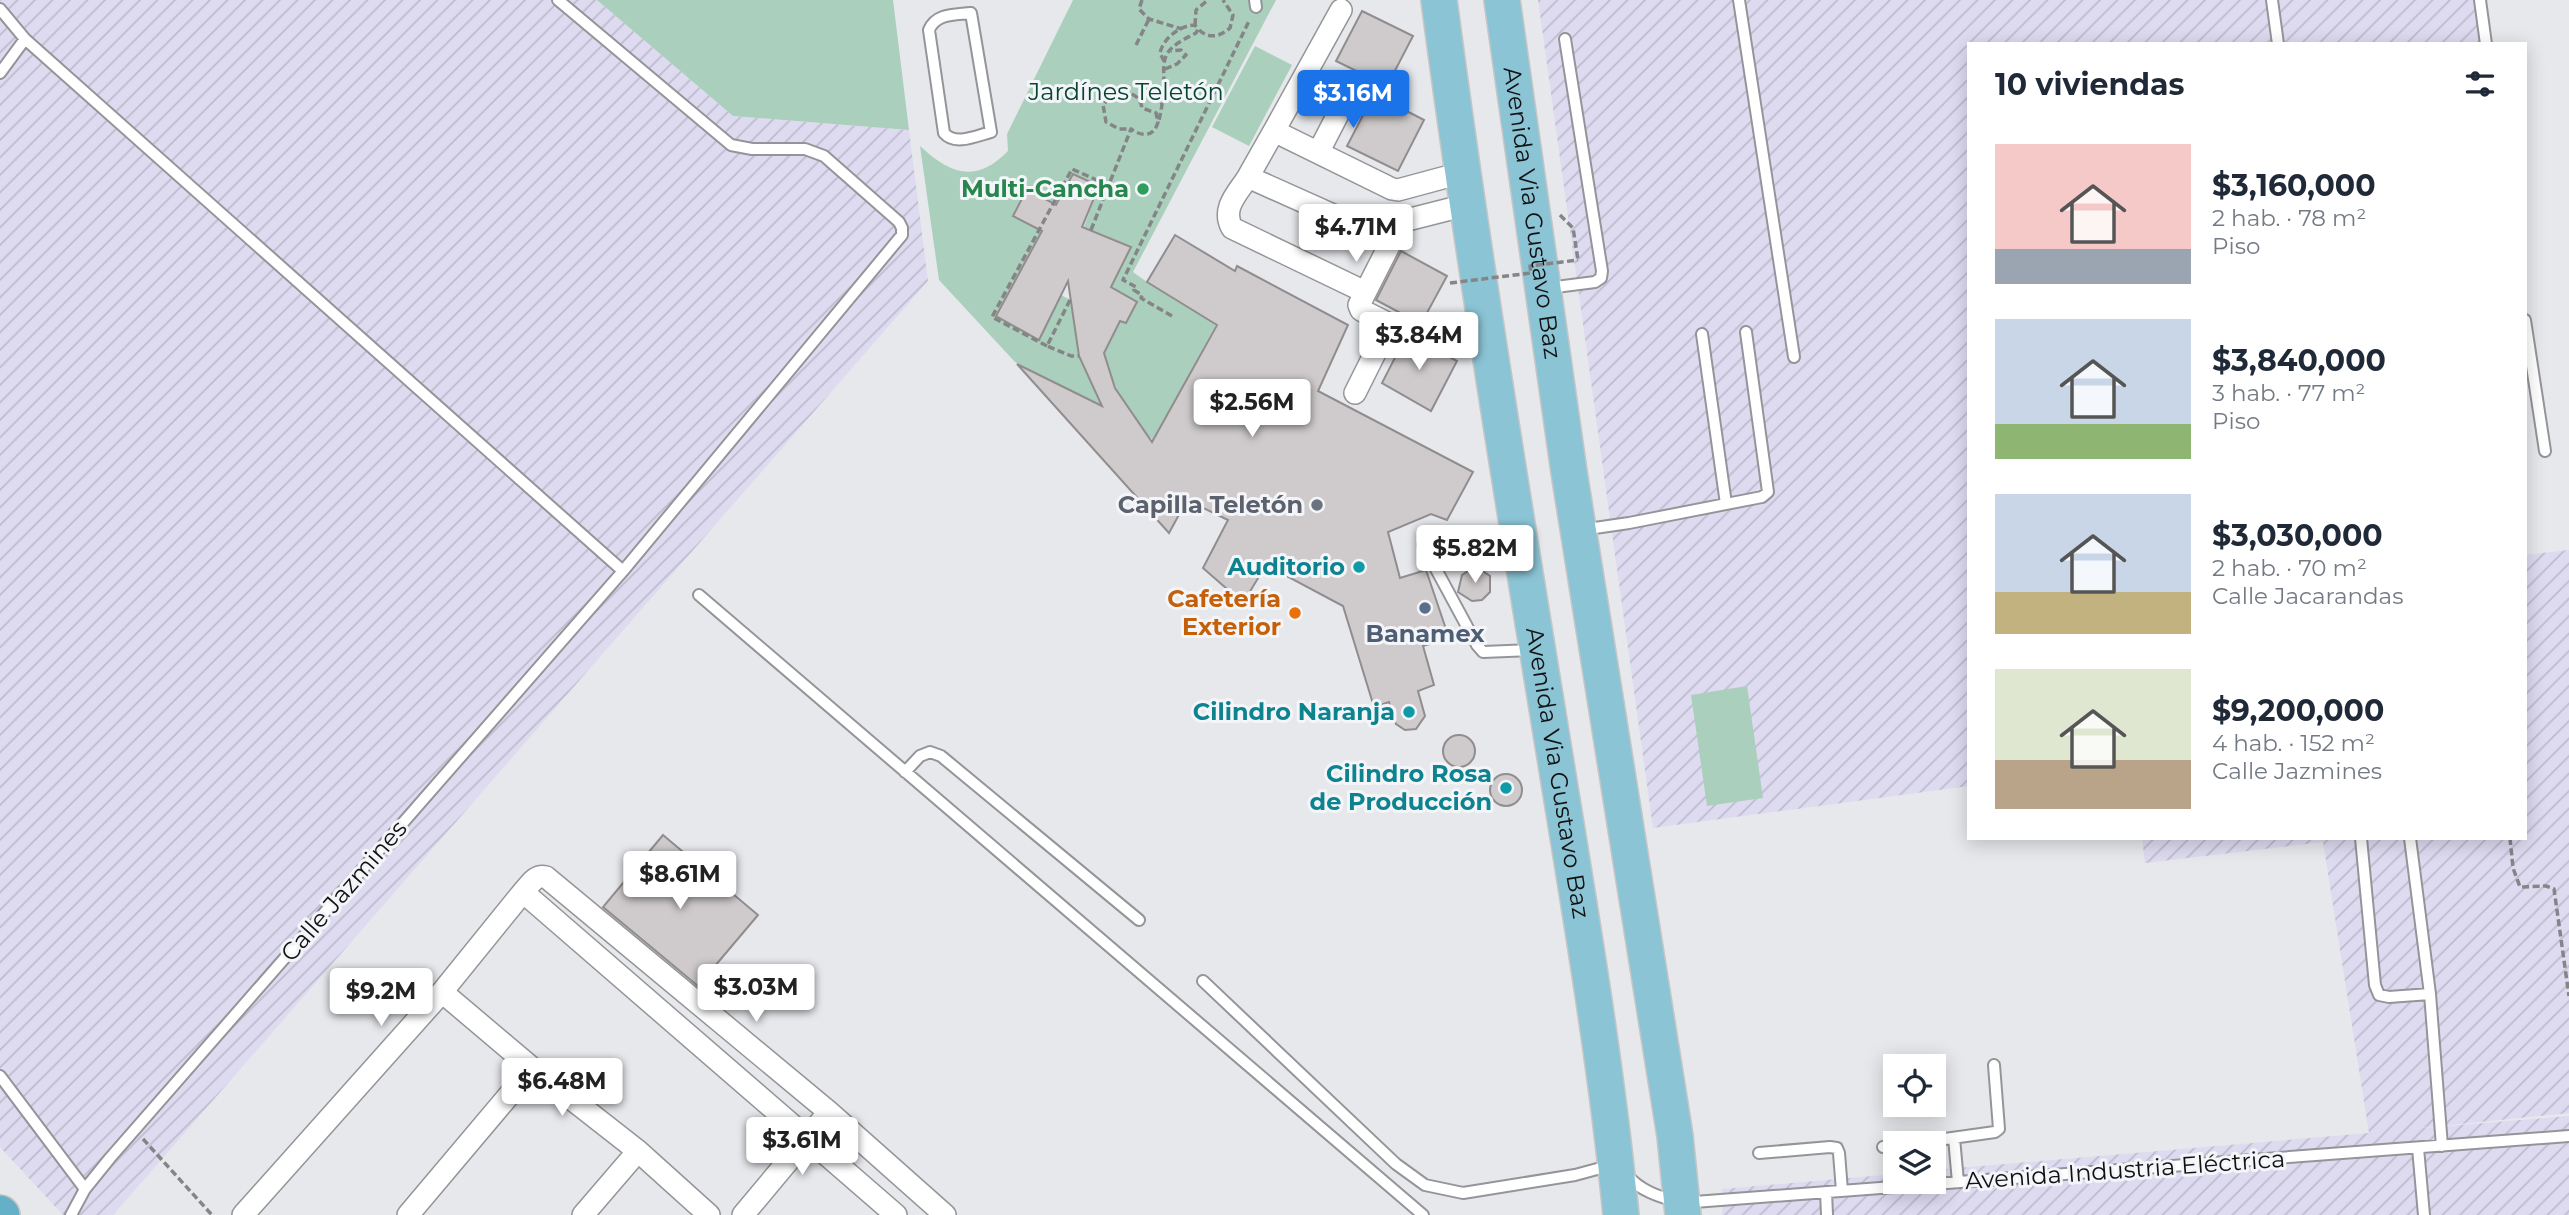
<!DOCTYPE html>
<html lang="es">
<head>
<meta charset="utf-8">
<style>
	body { margin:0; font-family:Montserrat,sans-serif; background:#f6f6f7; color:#1f2937; height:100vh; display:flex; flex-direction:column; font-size:26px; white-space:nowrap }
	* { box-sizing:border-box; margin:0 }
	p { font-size:23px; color:#747a83 }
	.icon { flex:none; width:38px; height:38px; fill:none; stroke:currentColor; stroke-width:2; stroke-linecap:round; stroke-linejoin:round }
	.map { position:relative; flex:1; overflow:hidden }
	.drawer { position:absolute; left:1967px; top:42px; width:560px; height:798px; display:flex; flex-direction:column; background:#fff; border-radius:0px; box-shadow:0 4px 18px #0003 }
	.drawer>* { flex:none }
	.fabs { position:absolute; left:1883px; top:1054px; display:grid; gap:14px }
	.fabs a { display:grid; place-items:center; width:63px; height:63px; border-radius:0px; background:#fff; box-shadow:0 4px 18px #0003; font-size:35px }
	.price { position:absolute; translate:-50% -60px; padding:0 16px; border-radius:7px; background:#fff; color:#222; font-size:23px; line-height:46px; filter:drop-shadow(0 2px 4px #0008) }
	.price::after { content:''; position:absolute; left:50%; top:42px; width:21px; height:16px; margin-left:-10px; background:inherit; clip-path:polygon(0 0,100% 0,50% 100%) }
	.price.on { background:#1a73e8; color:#fff }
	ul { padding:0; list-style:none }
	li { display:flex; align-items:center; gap:21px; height:175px; padding:0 28px }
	li span { display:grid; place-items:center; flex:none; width:196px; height:140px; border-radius:0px; color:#555 }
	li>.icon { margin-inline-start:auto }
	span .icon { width:84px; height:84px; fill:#fffc; stroke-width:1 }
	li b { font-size:30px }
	h2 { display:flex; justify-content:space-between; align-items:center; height:84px; padding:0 28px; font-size:30px }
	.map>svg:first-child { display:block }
</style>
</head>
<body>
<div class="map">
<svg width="2569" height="1215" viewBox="0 0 2569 1215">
	<defs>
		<pattern id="industrial-furrows" width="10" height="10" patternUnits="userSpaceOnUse" patternTransform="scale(1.75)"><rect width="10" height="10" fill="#dedbf1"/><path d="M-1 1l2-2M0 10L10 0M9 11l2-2" fill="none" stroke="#bdbbce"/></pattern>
	</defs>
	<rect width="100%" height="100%" fill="#e6e8eb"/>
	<!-- industrial -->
	<path fill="url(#industrial-furrows)" d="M0,0h597l136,116 176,14 19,151 -815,934h-50l-63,-68z
		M1538,0h937l6,44h-512v742l-316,42z
		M2569,550v563l-158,16 158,-13v99h-847v-26l173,-15v7h39v-11l435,-37 -46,-291 -178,21 -3,-25h383v-283z"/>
	<!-- green -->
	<path fill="#abcfbd" d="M597,0h296l16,130 -176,-14z
		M1073,0h203l-143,272 14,10 69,42 -63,116c-25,-22 -41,-55 -49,-87l16,-32 6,2 11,-20 -26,-16 20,-40 -47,-20 15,-41 -26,-11 -77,141 43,24 22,-45 12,6 6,55 17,38 8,13 -89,-45 -76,-82 -19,-134c30,28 56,38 88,5l-1,-17z
		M1255,46l37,19 -43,81 -37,-19z
		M1747,686l16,112 -56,8 -16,-111z"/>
	<!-- building -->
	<path fill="#cfcbcc" stroke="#918d8e" stroke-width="2" d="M1362,11l51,25 -26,50 -51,-25z
		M1374,94l50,26 -26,51 -51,-25z
		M1073,174l26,12 -17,41 49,20 -20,40 26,15 -11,21 -6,-2 -16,32 11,35 37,54 65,-117 -70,-43 28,-47 60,36 2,-5 111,59 -30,66 155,81 -26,48 -16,-6 -43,18 12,46 26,-8 23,68 -26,8 11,39 -16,6 7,25 -9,13 -11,1 -9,-6 -7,-22 -15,5 -31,-101 -77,-41 -23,38 -40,-35 25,-48 -41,-20 -18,33 -152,-169 85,42 -23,-50 -11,-75 -29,59 -43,-24 46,-85 -29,-15 14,-27 29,16z
		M1401,251l46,25 -26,48 -45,-24z
		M1407,334l50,27 -26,50 -49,-28z
		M1471,569l10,1 9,6v16l-8,8 -10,1 -14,-9 4,-17z
		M1443 751a16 16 0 1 1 32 0a16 16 0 1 1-32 0Z
		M1490 790a16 16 0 1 1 32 0a16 16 0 1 1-32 0Z
		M663,835l95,80 -60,71 -95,-79z"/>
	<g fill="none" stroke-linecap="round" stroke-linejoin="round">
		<!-- service casing -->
		<g stroke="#939598" stroke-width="14">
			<path id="service" d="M1255,0l1,7
				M1739,0l55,357
				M2272,0l6,44
				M2480,0l6,44
				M0,9l25,30 598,532
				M971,13l20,119c-15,4 -36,14 -47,1l-15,-103c7,-17 26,-15 42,-17z
				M0,73l25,-34
				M1548,288l47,-6 6,-4 1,-7 -37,-232
				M2525,320l20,131
				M1702,334l24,170
				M1581,530l48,-7 133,-26 6,-5 -22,-160
				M1423,545l54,100 6,7 48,-2
				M699,595l724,620
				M905,772l15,-16 10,-4 11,4 198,164
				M2361,838l14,147 4,10 10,2 41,-3
				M2410,838l20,156 12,152
				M1203,981l193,183 29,21 38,8 112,-18 37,-10
				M0,1076l85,113
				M1954,1138l4,44
				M1916,1143l79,-11 4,-3 -5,-64
				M1883,1147l12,-2
				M2418,1148l6,67
				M1759,1153l71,-6 7,1 2,5 3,38
				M1627,1175c14,17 34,22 54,28l888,-67
				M1826,1192l1,23
				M71,1215l14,-26 25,-31 513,-587 279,-336v-7l-3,-6 -75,-66 -19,-7h-53l-21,-4 -173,-145"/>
		</g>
		<!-- minor casing -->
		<g stroke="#939598" stroke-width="24">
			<path id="minor" d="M1341,10l-67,121 118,58 6,1 63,-17
				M1319,151l32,-62
				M1248,177l26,-46
				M1365,292l-133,-64c-11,-20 6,-35 16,-51l143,64
				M1355,393l32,-64 -2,-7 -24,-12 -2,-5 40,-79 8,-6 59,-15
				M523,892l373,323
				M442,992l90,76 106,83 71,64
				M243,1215l199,-223 81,-100c7,-7 12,-18 23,-15l283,235 116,103
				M408,1215l124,-147
				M583,1215l55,-64
				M743,1215l86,-103"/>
		</g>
		<!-- primary casing -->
		<g stroke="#c6c6c6" stroke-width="38">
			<g id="primary">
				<path id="s1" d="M1439,0c33,251 74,501 115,751 25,154 52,309 67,464"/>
				<path id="s2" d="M1502,0l67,472 106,664 8,79"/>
			</g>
		</g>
		<!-- trunk casing -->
		<g stroke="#c6c6c6" stroke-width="40">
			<path id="trunk" d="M0,1214l1,1"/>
		</g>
		<!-- path -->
		<path stroke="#848587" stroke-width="3.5" stroke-dasharray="7 3.5" stroke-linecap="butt" d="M1142,0l-3,9 10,10 33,10
			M1195,25l1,-15 12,-10
			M1199,30c10,9 21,7 31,-2l3,-13 -10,-15
			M1136,45l13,-26
			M1165,69l12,-5 9,-9 -5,-5 -10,1
			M1159,93c9,-12 2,-21 6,-34 3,-13 20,-20 31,-26l2,-4 -3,-4c-14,0 -32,13 -35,28l4,8
			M1138,98l21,-5 3,12 -3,16
			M1560,215l13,13 5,32
			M1091,230l40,-101c11,8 23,8 27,-7l-2,-9 -14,-5c-2,-16 -18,-18 -31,-13l-8,10 3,17 13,7h12
			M1070,300l-23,46 24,10h8
			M1172,316l-31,-18 1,-3 -8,-5 2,-3 -13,-7 127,-261
			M1047,346l-55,-29 80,-148 36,16
			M2510,838l3,30 7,19 26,-1 8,3 15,107
			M143,1139l69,76"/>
		<!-- service -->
		<use href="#service" stroke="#fff" stroke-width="10"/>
		<!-- minor -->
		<use href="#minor" stroke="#fff" stroke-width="21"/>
		<!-- primary -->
		<use href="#primary" stroke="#8bc4d5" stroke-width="35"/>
		<!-- trunk -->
		<use href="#trunk" stroke="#64b0c7" stroke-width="37"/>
		<!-- path-bridge -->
		<path stroke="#848587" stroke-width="3.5" stroke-dasharray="7 3.5" stroke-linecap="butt" d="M1450,283l81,-10 -1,-7 48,-6"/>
	</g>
	<!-- markers -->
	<circle fill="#2e9e5b" stroke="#f3f5f9" stroke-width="2.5" cx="1143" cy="189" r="7"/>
	<circle fill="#6b7280" stroke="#f3f5f9" stroke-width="2.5" cx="1317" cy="505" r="7"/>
	<g fill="#0f9aa8" stroke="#f3f5f9" stroke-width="2.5">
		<circle cx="1359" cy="567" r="7"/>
		<circle cx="1409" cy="712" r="7"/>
		<circle cx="1506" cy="788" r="7"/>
	</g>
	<circle fill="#5c6f8a" stroke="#f3f5f9" stroke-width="2.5" cx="1425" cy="608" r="7"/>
	<circle fill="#e8710a" stroke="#f3f5f9" stroke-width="2.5" cx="1295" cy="613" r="7"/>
	<g text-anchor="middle" stroke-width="6" stroke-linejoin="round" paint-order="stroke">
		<!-- park labels -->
		<g font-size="24" fill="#064530" stroke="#f3f5f9">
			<text x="1126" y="100">Jardínes Teletón</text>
		</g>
		<!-- leisure labels -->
		<g font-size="24" font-weight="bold" fill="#27864d" stroke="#f3f5f9" text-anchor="end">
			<text x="1129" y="197">Multi-Cancha</text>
		</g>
		<!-- street labels -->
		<g font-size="24" fill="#111112" stroke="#f3f5f9">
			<text dy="8" stroke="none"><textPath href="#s2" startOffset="215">Avenida Via Gustavo Baz</textPath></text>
			<text dy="8" stroke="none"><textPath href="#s1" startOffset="782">Avenida Via Gustavo Baz</textPath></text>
			<text transform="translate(344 891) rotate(-49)" y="8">Calle Jazmines</text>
			<text transform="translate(2125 1170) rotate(-4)" y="8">Avenida Industria Eléctrica</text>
		</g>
		<!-- worship labels -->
		<g font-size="24" font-weight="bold" fill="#5b616d" stroke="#f3f5f9" text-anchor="end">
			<text x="1303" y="513">Capilla Teletón</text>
		</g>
		<!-- culture labels -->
		<g font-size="24" font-weight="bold" fill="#0d838f" stroke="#f3f5f9" text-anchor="end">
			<text x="1345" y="575">Auditorio</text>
			<text x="1395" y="720">Cilindro Naranja</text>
			<text x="1492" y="782">Cilindro Rosa<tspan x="1492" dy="28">de Producción</tspan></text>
		</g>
		<!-- food labels -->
		<g font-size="24" font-weight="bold" fill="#c56008" stroke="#f3f5f9" text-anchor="end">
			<text x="1281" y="607">Cafetería<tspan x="1281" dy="28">Exterior</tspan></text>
		</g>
		<!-- service labels -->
		<g font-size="24" font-weight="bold" fill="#4e5e75" stroke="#f3f5f9">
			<text x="1425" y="642">Banamex</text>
		</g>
	</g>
</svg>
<div class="fabs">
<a><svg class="icon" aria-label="locate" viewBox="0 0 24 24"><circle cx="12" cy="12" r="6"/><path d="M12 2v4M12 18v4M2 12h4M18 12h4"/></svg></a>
<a><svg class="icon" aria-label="layers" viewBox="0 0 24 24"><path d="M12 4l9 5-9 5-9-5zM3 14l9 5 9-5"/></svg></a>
</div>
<b class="price on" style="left:1353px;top:130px">$3.16M</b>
<b class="price" style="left:1356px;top:264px">$4.71M</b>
<b class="price" style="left:1419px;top:372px">$3.84M</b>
<b class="price" style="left:1252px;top:439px">$2.56M</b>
<b class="price" style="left:1475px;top:585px">$5.82M</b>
<b class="price" style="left:680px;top:911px">$8.61M</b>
<b class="price" style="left:756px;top:1024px">$3.03M</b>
<b class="price" style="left:381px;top:1028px">$9.2M</b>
<b class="price" style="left:562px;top:1118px">$6.48M</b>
<b class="price" style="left:802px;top:1177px">$3.61M</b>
<section class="drawer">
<h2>10 viviendas<svg class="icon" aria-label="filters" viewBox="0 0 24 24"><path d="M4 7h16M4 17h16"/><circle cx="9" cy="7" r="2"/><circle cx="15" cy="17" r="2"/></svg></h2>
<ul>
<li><span style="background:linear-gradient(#f6c9c9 75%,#9aa5b1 0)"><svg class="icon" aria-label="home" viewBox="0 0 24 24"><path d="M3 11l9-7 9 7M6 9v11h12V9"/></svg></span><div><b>$3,160,000</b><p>2 hab. · 78 m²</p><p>Piso</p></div></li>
<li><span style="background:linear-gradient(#c9d6e8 75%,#8fb573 0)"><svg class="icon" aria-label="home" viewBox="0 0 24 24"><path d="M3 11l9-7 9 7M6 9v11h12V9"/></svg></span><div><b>$3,840,000</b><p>3 hab. · 77 m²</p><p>Piso</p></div></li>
<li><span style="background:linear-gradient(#c9d6e8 70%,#c2b280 0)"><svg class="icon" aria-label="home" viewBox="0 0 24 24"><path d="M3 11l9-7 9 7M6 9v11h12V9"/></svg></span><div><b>$3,030,000</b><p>2 hab. · 70 m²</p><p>Calle Jacarandas</p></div></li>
<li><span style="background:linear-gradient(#dfe7d0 65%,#b9a48a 0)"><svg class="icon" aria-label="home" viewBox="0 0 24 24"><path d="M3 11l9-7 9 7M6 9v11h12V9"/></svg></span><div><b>$9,200,000</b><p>4 hab. · 152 m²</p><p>Calle Jazmines</p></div></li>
</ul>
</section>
</div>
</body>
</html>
